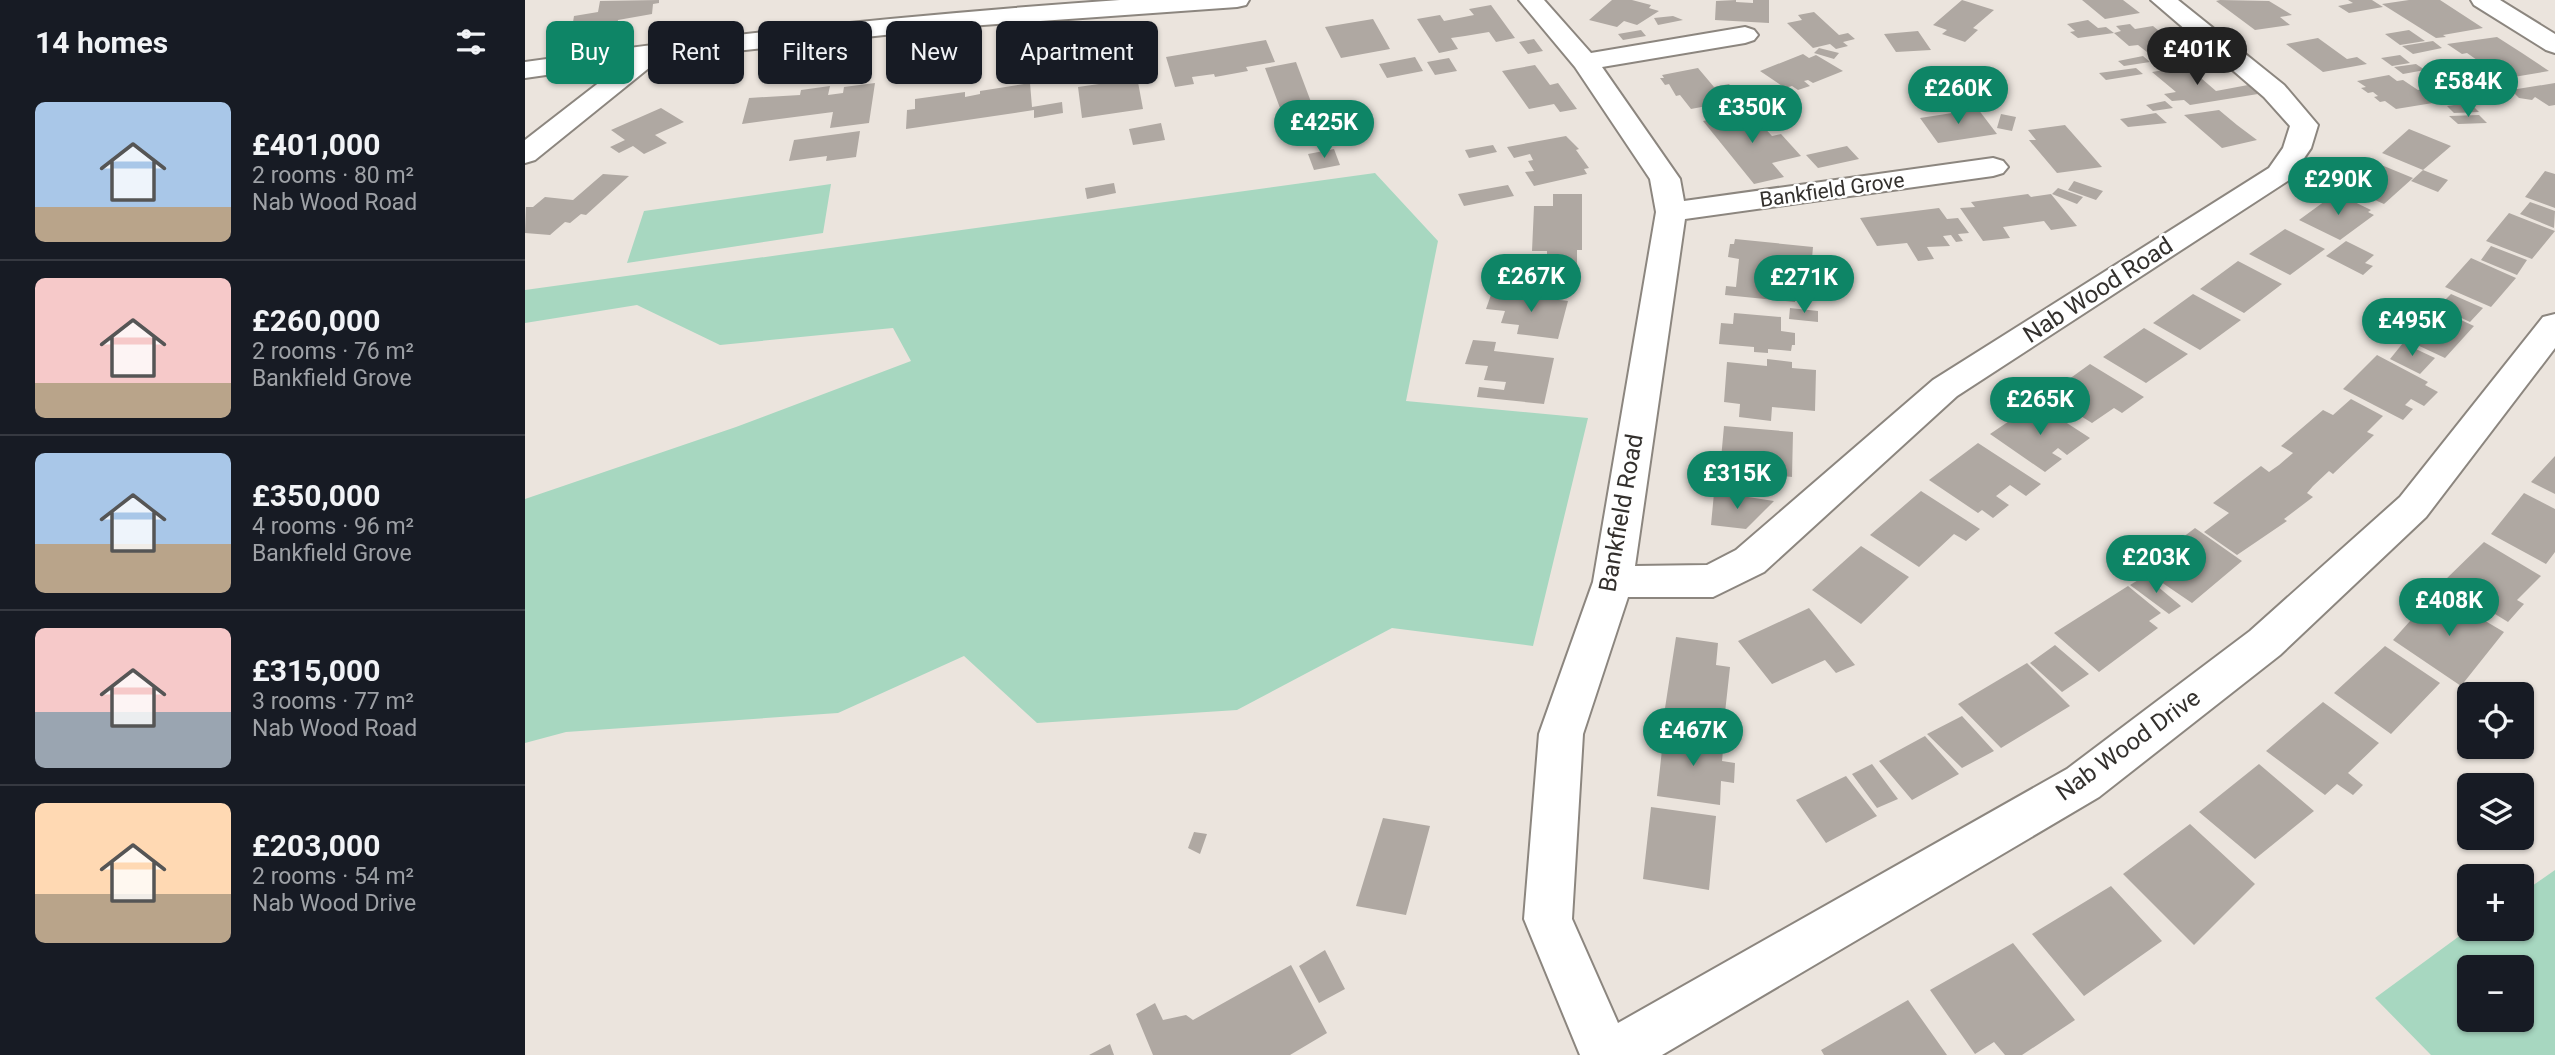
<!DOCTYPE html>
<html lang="en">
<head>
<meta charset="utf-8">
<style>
	body { margin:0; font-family:Roboto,sans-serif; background:#242831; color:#f1f3f6; height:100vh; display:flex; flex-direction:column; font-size:26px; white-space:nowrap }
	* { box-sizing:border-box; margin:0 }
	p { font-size:23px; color:#9ea1a6 }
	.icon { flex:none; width:38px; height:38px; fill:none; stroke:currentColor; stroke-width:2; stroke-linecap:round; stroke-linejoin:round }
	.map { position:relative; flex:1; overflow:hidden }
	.sheet { display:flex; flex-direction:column; background:#171b24; width:525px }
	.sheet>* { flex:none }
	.guide { position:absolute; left:21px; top:21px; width:665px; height:63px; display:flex; gap:14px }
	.buttons { position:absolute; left:1932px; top:682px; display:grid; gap:14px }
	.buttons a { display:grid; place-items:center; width:77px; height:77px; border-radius:10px; background:#171b24; box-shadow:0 2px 5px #0004; font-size:35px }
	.price { position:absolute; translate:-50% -60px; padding:0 16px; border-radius:24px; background:#0e8566; color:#fff; font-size:23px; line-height:46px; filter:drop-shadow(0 2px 4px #0008) }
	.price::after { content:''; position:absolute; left:50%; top:42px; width:21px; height:16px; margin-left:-10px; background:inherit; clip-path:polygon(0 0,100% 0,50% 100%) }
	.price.current { background:#222; color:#fff }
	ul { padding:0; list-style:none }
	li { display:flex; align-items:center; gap:21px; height:175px; padding:0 35px }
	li+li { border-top:2px solid #363941 }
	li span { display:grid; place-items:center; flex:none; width:196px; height:140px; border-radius:10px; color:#555 }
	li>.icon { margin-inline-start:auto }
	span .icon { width:84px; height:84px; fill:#fffc; stroke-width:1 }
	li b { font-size:30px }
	h2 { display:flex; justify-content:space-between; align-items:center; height:84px; padding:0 35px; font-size:30px }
	.pill { padding:0 24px; border-radius:10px; background:#171b24; box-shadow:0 2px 5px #0004; font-size:24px; line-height:63px }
	.pill.current { background:#0e8566; color:#fff }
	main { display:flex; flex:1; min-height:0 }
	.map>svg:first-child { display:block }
</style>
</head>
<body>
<main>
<section class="sheet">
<h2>14 homes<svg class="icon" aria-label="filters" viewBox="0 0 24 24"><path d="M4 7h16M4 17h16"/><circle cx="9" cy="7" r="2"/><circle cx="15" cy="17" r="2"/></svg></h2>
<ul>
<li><span style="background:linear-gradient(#a9c7e8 75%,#b9a48a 0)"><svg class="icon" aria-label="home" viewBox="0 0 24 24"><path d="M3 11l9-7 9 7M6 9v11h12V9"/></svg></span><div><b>£401,000</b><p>2 rooms · 80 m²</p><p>Nab Wood Road</p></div></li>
<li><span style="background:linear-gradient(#f6c9c9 75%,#b9a48a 0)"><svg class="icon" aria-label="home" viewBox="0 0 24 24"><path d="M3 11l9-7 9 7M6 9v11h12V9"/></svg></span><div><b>£260,000</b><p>2 rooms · 76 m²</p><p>Bankfield Grove</p></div></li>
<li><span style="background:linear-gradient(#a9c7e8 65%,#b9a48a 0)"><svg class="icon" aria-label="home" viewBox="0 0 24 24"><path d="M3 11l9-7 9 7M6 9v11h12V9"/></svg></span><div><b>£350,000</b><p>4 rooms · 96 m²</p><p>Bankfield Grove</p></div></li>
<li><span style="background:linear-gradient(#f6c9c9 60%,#9aa5b1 0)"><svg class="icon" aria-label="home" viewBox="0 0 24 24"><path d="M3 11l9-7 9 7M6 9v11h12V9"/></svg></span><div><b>£315,000</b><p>3 rooms · 77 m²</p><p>Nab Wood Road</p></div></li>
<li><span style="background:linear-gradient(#ffd9b3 65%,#b9a48a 0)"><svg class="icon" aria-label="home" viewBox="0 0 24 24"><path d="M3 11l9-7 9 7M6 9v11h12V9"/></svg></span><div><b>£203,000</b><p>2 rooms · 54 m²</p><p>Nab Wood Drive</p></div></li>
</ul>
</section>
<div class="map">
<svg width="2030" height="1055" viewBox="0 0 2030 1055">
	<rect width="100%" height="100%" fill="#ebe4dd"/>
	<!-- green -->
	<path fill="#a7d7c0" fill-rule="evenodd" d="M850,173l63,68 -32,160 182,17 -55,228 -141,-18 -155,82 -200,13 -73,-67 -126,57 -272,19 -41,11v-244l211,-72 175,-66 -18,-33 -173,17 -83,-40 -112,18v-33z
		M306,184l-8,49 -196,30 17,-52z
		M2030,870v185h-124l-56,-57 94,-69h53v-36zM1944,968h53v52h-53z"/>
	<!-- building -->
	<path fill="#afa8a2" d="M134,0v3l-6,1 -1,10 -34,6 -1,6 -46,8 3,-18 24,-4 2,-11z
		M1087,0h20l19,5 -2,3 10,3 -22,14 -13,-4 -7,6 -28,-7z
		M1211,0v2l17,1v-3h16v23l-54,-3 1,-19z
		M1437,0l32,10 -21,18 5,2 -13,12 -23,-8 5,-4 -14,-5z
		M1557,0h41l17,13 -35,6z
		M1695,0l49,1 23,14 -12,2 10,8 -35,5 -39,-29z
		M1823,0h24l11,7 -34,6 -11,-7 15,-3z
		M1884,0h31l43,28 -40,7 3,2 -10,1 -54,-34z
		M966,5l24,33 -19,4 -7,-10 -24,4 -14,2 7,11 -19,4 -22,-34 23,-4 4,6 30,-6 -5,-6z
		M1289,12l25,23 9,-2 7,6 -12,3 5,4 -12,3 -6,-5 -17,4 -26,-25 15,-3 -4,-5z
		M1148,16l10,4 -25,5 -4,-7z
		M848,19l17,30 -49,9 -16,-31z
		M1563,20l10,8 8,-1 8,6 -36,5 -8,-6 5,-1 -8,-7z
		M1605,24l5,5 18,-3 30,25 -31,5 -14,-11 -9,1 -15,-13 7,-2 -5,-5z
		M1116,30l5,6 -23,4 -5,-6z
		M1884,30l16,11 -25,4 -15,-11z
		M1393,31l13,19 -35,2 -12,-18z
		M1972,37l25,16 27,18 -47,8 -14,-10 8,-1 -12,-9 -7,1 -10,-7 -5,1 -15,-10z
		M1793,38l29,21 10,-2 10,7 -44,8 -37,-28z
		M1009,39l9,12 -15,3 -9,-12z
		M741,40l9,22 -29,5 2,4 -33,6 -1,-3 -22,3 2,7 -19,3 -9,-30z
		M1908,41l9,7 -29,6 -11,-8z
		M1294,48l20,5 -5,6 -20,-6z
		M1278,54l6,4 7,-3 27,16 -30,12 -5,-3 -4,1 6,5 -12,4 -6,-4 -7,2 -25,-17z
		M1875,55l10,8 -18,3 -11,-8z
		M1618,56l7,6 -26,4 -6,-5z
		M890,57l8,14 -36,7 -8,-14z
		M924,58l8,13 -22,4 -8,-13z
		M771,62l15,40 -31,6 -15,-40z
		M1891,64l9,6 -22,4 -9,-7z
		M1010,65l15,20 8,-2 19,26 -17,3 -6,-8 -25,5 -27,-38z
		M610,66l8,43 -61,9 -4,-31 21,-3 -2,-12z
		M1662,66l29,25 32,-6 10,9 -68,11 -6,-5 -12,1 -8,-7 12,-2 -24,-20z
		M1173,68l16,19 15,-3 9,11 7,-1 3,8 -12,2 -3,-3 -42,8 -11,-14 -4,1 -7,-12 -4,1 -5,-7h4l-2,-3z
		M1611,68l7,6 -37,6 -7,-7z
		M1864,75l8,6 6,-1 15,10 5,-1 16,13 -43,7 -11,-8 -5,1 -6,-5 4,-1 -5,-4 -5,1 -7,-5 5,-1 -9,-6z
		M350,83l-6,40 -39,5 3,-16 -91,12 7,-26 51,-3 1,-5 29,-4 -2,9 15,-2 1,-6z
		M505,83l2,24 30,-5 1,11 -29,5v-8l-128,19 1,-19 8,-1v-10l50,-7v5l15,-3v-3z
		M2030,83v22l-6,1 -14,-9 -3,3 -13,-2 -8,-8z
		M1932,99l5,5h9l8,8 -25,1 -7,-7 7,-1 -6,-5z
		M1640,101l8,7 -20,3 -7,-6z
		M136,108l23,14 -29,13 12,8 -23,11 -11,-8 -14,7 -9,-6 15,-7 -14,-10z
		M1453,109l19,25 -59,9 -18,-25z
		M1233,110l10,11 -8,2 12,13 9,-2 20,22 -29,7 12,14 -30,7 -51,-63z
		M1694,110l18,15 20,15 -35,8 -38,-33z
		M1631,113l11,10 -39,4 -8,-8z
		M1476,114l15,3 -4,14 -15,-3z
		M1954,115l8,8 -29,1 -9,-8z
		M636,123l4,17 -32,5 -4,-16z
		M1540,125l23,26 14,16 -45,6 -28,-33h7l-8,-10z
		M1884,129l42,17 -28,24 -41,-17z
		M335,131l-4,26 -30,4 1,-5 -38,5 5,-21z
		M1041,136l13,13 -3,1 13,18 -5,1 3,5 -53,12 -9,-14 9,-1 -6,-10 5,-1 -3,-6 -16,4 -7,-11z
		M968,145l4,7 -28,6 -4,-8z
		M1322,146l12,13 -41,9 -12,-13z
		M809,149l6,16 -26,5 -6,-16z
		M1849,162l39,16 -29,26 -41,-18z
		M1898,170l25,10 -10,12 -27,-11z
		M2020,171l10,3v34l-30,-11z
		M78,174l26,2 -43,39 -5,-1 -11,9 -5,-1 -15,13 -25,-2 1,-26h7l12,-10 28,3z
		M1549,181l29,10 -7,9 -28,-10z
		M589,183l2,10 -29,6 -2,-11z
		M983,185l6,11 -50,10 -6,-12z
		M1533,188l25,9 -6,7 -25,-10z
		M1811,193l35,17 -3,2 6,3 -34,25 -41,-20z
		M1028,194h29v56h-5v25l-30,-1v-23h-15l2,-45h19z
		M1503,194l3,3 20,-3 26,32 -26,4 -7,-9 -41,6 7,11 -27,3 -23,-33 15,-1 -4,-5z
		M2005,202l25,9 -1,17 -34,-14z
		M1414,208l8,11 11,-1 11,15 -11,1 5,7 -7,1 -5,-7 -8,1 7,10 -23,1 7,12 -16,2 -11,-18 -30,3 -17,-28z
		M1984,213l46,18 -23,28 -46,-18z
		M1760,229l40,20 -35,26 -41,-21z
		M1210,239l78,8 -2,22 -14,-1v4l-1,9 13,1v13l-14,-1v8l-70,-7 1,-9 10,1 3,-28 -11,-2 2,-13h4z
		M1821,241l28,14 -9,8 8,3 -10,9 -37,-19z
		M1966,246l36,14 -10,15 -36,-15z
		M1946,258l45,20 -25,29 -46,-20z
		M1713,261l44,23 -38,29 -44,-24z
		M967,292l76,9 -10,38 -41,-5 2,-9 -18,-2 4,-12 -19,-2z
		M1668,294l48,26 -41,30 -47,-27z
		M1926,294l32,14 -13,14 -32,-15z
		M1892,304l7,3 2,-3 48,22 -29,32 -47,-22 23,-25 -8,-3z
		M1265,308l28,3v11l-29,-3z
		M1209,313l47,4v14l14,2v12h-3l-1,6 -23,-2v4l-14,-1v-5l-35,-3 2,-21 12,1z
		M1619,328l44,26 -42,29 -43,-26z
		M948,340l23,2 -2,9 60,7 -10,46 -67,-7 2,-10 25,3 2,-8 -22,-2 4,-14 -23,-2z
		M1878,343l32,15 -15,16 -30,-15z
		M1852,355l51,27 -3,3 13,7 -14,14 -13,-7 -6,6 8,4 -10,11 -60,-31z
		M1242,359l25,3v6l24,2 -1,41 -43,-4 -1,14 -32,-4 1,-13 -16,-2 3,-40 40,4z
		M1565,364l54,33 -22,16 -8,-5 -22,15 -45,-28z
		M1826,399l32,17 -16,16 7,3 -41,39 -4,-3 -16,15 -6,7 6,4 -29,22 3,2 -50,34 -33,-23 25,-19 -16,-10 48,-37 8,6 10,-7 14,-12 -12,-7 42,-36 10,5z
		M1511,403l54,35 -23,17 -9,-7 -6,5 10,6 -17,13 -55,-38z
		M1199,426l69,6 -1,45 -27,-3 -1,13 -22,-3 1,-12 -23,-2z
		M1453,443l63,41 -15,12 -16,-11 -14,11 13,9 -16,13 -11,-8 -4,3 -49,-33z
		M2030,456v38l-24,-12z
		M1396,491l59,38 -14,12 -12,-7 -35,33 -49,-32z
		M1189,493l34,4 26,4 -28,28 -35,-4z
		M1999,493l31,16v43l-9,12 -55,-30z
		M1670,528l47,33 -50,42 -50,-34 20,-17 35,23 -32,-24z
		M1959,542l57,34 -24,24 7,4 -16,18 -65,-40z
		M1336,546l48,31 -48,47 -49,-34z
		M1620,576l36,30 -12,8 -39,-29z
		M1603,586l33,27 -12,8 9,7 -59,44 -45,-39z
		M1911,592l68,40 -43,54 -68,-46z
		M1284,608l46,57 -19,8 -11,-13 -53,24 -34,-43z
		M1151,637l42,6 -2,22 14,2 -7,64 -60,-10z
		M1530,645l34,29 -27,18 -32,-29z
		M1860,646l55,37 -49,51 -57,-41z
		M1502,663l43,43 -69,42 -43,-44z
		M1798,702l56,41 -31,30 15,12 -10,10 -16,-11 -12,11 -59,-44z
		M1437,716l32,35 -32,17 -35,-34z
		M1139,731l60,8 -2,22 13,2 -1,20 -13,-2 -1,24 -63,-9z
		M1400,736l34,38 -47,26 -33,-39z
		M1347,764l26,35 -21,9 -25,-34z
		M1734,764l55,47 -59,48 -56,-47z
		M1321,776l31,40 -51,27 -30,-43z
		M1126,807l65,9 -7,74 -66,-11z
		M858,818l47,8 -24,89 -50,-9z
		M1665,824l65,60 -61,61 -71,-71z
		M669,832l13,2 -7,20 -12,-6z
		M1586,886l51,55 -78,55 -52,-62z
		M1488,943l62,77 -53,35h-17l-11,-13 -19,12 -45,-64z
		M800,950l20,39 -26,14 -20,-37z
		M766,965l36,68 -37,22h-137l-17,-41 19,-11 8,17 23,-5 7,5z
		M1383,1000l39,55h-123l-3,-5z
		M585,1044l4,11h-25z"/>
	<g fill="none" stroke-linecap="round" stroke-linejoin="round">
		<!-- minor casing -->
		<g stroke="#8c867f" stroke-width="4">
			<path id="minor" d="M595,0h129l-3,5 -9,2 -268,19 -309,33 -125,101 -10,3v-23l98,-76 -98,14v-16c197,-28 396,-48 595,-62z
				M994,0h25l47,53 154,-26 9,3 4,5 -4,5 -9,3 -143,24 78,112 4,22 309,-43 10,3 5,6 -5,6 -10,3 -308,43 -50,347 72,-1 29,-15 197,-170 336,-212 14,-20 7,-22 -26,-29 -113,-97h27l106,85 34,40 -7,23 -22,32 -332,216 -193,176 -51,25h-85l-45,137 -11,185 46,104 449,-254 183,-138 150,-134 143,-180 12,-3v34l-129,169 -146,138 -181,142 -437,258h-82l-56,-136 15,-185 54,-152 63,-370 -6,-33 -75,-112z
				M1946,0h29l55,34v19l-9,-3 -72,-45z"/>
		</g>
		<!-- minor -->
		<use href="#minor" fill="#fff" fill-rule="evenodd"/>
	</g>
	<g text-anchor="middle" stroke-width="5" stroke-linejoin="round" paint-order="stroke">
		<!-- far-street labels -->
		<g font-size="21" fill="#33302d" stroke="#fff">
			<text transform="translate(1307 190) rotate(-8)" y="7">Bankfield Grove</text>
		</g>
		<!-- street labels -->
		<g font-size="24" fill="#33302d" stroke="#fff">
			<text transform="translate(1573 290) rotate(-33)" y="8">Nab Wood Road</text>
			<text transform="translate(1096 513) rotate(-80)" y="8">Bankfield Road</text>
			<text transform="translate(1603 745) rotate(-36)" y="8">Nab Wood Drive</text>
		</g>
	</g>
</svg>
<div class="buttons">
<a><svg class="icon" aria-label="locate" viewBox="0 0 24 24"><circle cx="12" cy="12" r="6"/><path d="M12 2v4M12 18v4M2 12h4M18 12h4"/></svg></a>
<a><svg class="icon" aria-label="layers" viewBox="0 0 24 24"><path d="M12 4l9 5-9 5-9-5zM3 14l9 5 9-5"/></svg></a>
<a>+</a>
<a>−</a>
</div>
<b class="price current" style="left:1672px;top:87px">£401K</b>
<b class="price" style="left:1943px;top:119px">£584K</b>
<b class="price" style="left:1433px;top:126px">£260K</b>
<b class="price" style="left:1227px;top:145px">£350K</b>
<b class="price" style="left:799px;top:160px">£425K</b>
<b class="price" style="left:1813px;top:217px">£290K</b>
<b class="price" style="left:1006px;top:314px">£267K</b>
<b class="price" style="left:1279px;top:315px">£271K</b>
<b class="price" style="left:1887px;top:358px">£495K</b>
<b class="price" style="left:1515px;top:437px">£265K</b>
<b class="price" style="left:1212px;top:511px">£315K</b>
<b class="price" style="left:1631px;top:595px">£203K</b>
<b class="price" style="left:1924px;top:638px">£408K</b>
<b class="price" style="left:1168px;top:768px">£467K</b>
<div class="guide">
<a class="pill current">Buy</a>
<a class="pill">Rent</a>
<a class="pill">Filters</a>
<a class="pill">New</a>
<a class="pill">Apartment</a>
</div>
</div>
</main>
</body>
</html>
